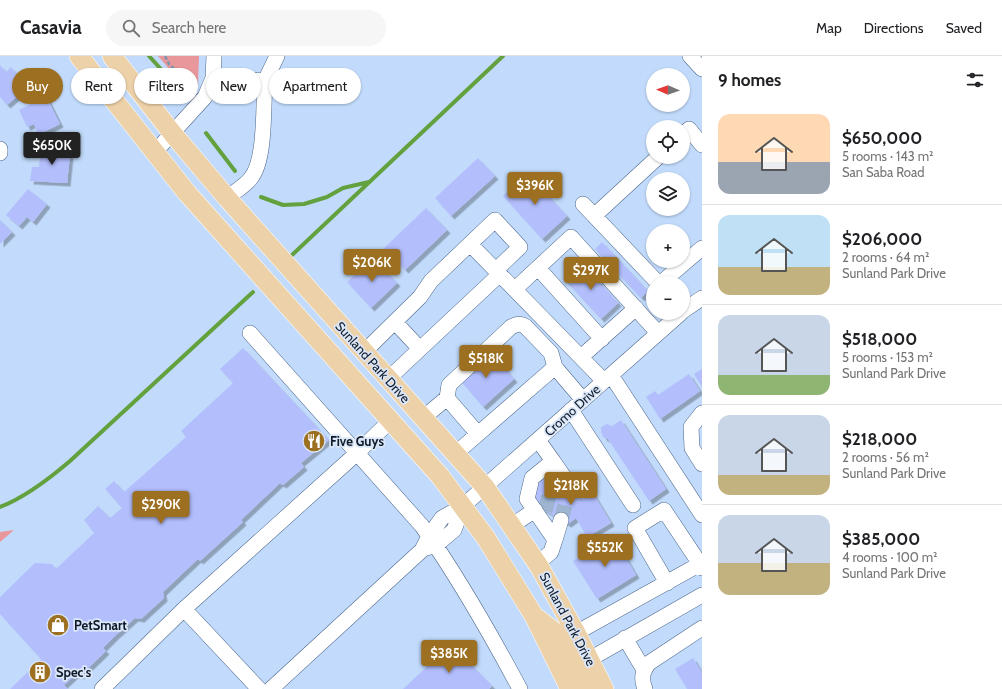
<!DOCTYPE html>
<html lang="en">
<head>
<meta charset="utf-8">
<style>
	body { margin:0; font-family:Cabin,sans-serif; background:#f6f6f6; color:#202124; height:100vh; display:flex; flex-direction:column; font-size:15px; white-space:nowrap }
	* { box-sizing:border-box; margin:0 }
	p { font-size:13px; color:#757577 }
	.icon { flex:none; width:22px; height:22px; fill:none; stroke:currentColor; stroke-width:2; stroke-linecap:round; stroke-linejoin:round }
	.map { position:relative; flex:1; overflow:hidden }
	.drawer { display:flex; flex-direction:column; background:#fff; width:300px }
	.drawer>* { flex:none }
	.banner { position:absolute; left:12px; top:12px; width:380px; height:36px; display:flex; gap:8px }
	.needle { width:26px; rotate:272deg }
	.controls { position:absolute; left:646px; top:12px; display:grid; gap:8px }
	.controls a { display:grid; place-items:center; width:44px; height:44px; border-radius:50%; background:#fff; box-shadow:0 1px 3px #0004; font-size:20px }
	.price { position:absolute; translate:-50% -34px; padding:0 9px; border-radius:4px; background:#9d6f21; color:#fff; font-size:13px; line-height:26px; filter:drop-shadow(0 1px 2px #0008) }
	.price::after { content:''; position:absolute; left:50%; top:24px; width:12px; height:9px; margin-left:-6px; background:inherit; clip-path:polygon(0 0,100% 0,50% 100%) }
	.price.selected { background:#222; color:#fff }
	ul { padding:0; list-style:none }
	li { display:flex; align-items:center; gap:12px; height:100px; padding:0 16px }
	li+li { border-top:1px solid #e0e0e0 }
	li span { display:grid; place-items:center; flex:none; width:112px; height:80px; border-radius:12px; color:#555 }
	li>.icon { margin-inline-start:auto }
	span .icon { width:48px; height:48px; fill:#fffc; stroke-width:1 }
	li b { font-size:17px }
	h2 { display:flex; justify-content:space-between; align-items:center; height:48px; padding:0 16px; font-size:17px }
	.chip { padding:0 14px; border-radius:18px; background:#fff; box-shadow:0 1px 3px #0004; font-size:14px; line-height:36px }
	.chip.selected { background:#9d6f21; color:#fff }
	header { display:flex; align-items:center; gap:24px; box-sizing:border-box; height:56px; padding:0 20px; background:#fff; border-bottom:1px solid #e0e0e0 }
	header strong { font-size:19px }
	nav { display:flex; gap:22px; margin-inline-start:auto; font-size:14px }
	.search { width:280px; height:36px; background:#f6f6f6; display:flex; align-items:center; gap:10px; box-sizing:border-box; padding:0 14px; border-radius:22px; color:#757577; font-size:15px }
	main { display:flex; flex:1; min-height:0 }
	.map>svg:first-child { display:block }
</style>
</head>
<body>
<header>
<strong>Casavia</strong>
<div class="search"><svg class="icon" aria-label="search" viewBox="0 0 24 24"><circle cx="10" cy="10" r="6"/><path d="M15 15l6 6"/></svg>Search here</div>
<nav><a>Map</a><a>Directions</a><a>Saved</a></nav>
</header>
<main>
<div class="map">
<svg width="702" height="633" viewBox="0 0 702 633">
	<defs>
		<filter id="shadow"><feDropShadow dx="3.5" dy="3.5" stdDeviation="0" flood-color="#0004"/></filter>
	</defs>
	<rect width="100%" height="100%" fill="#c2dbfc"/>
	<!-- green -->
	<path fill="#e8979b" d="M158,0h41l-1,28 -9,8z
		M14,474l-14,12v-10z"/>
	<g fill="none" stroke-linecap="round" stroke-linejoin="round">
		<!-- stream -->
		<path stroke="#63a13f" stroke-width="4" d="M149,0l28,31
			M206,77l29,38
			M261,141l22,8 21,-1 23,-7 16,-9 26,-6
			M291,200l212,-200
			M0,451c26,-10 49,-28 70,-46l183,-169"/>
	</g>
	<!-- building -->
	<path fill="#b3bffd" filter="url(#shadow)" d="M0,9l6,7 5,-5 17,20 -21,18 -7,-8z
		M46,40l14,28 -22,11 -4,-11 -7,3 -8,-17z
		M41,89l23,2v7l6,1 -3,28 -37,-2 2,-14h7z
		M478,102l17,18 -44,40 -16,-18z
		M528,118l39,42 -25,23 -39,-43z
		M28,133l19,15 -14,18 -6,-5 -8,9 -13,-11z
		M426,152l21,22 -42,40 -21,-22z
		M0,164l12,12 -12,12z
		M602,186l46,49 -7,7 -46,-49z
		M373,202l24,25 -26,25 -24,-26z
		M582,207l36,40 -17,16 -37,-40z
		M243,292l86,92 -28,23 3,4 -21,18 -3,-2 -39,37 2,2 -43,39 -2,-2 -15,14 -20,19 1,6 -23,21 -6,-1 -19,17 -13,13 3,3 -26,25 -3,-3 -13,12 4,4h-58l31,-30 -41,-45v-17l35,-34 17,1 4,5 38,-36 -10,-13 14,-14 12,12 12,-10 -17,-19 9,-8 10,11 62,-55 -5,-6 52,-48 -13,-14z
		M490,295l24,28 -31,28 -24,-28z
		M702,313v18l-8,-13z
		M689,318l11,17 -40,28 -14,-22 9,-6 3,4z
		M621,364l45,69 -17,12 -41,-62 -4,-1 -3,-6v-5l6,-3 5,2z
		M547,422l34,19 -1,4 13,-8 18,30 -24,14 -11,-19 -8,6 -27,-16 -7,-12 3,-15z
		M613,480l23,39 -39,24 -24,-38z
		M451,588l41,42 -3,3h-86z
		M693,602l9,15v16h-15l-12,-20z"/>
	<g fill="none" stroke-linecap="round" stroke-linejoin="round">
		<!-- minor-tunnel -->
		<path stroke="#9eb5d2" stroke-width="15" stroke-dasharray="15 8" stroke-linecap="butt" d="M545,455l8,-30
			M561,464l8,-30"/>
		<!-- minor casing -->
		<g stroke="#4b668a" stroke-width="16">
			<path id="minor" d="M690,0l12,13
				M213,22l52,3c-2,25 1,78 -14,97 -6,8 -17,14 -24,20
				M265,25l12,-25
				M683,79l6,-6 13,16
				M0,93v4
				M155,96l50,-55 8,-19 1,-22
				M583,148l75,79
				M594,160l64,-59
				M470,188l134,137
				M538,212l64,71
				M661,227l41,-35
				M515,233l56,-52 87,96
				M683,255l19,-13
				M395,266l25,27
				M250,277l172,193c37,52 68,107 98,163
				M364,296l56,-55 11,-16 64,-61 25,27 -24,23
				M581,301l55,-49
				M611,319l91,140
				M388,323l112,-105
				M447,342l2,-13 62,-58c6,-3 9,-4 14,-1l26,27 4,14
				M571,354l62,95
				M702,357l-11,14 1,21 10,16
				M423,362l24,-20 31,36
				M455,398l100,-87 28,33
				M553,405l16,23v6
				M511,470l24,-16
				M555,484l6,-20
				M426,492l9,-2 19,-16 9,-24
				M537,508l14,-12 4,-12 -28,-41 5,-21 21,-17 -15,-21
				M667,527l-32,-55 29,-18 36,54
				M184,553l75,80
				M576,577l124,-69 2,4
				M625,582l19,32
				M590,603l112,-64
				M102,633l82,-80 172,-155 34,-33
				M271,633l151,-139 7,-14 13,-18 21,-12 218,-193
				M645,633c-4,-10 -3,-17 4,-26l53,-35"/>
		</g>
		<!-- major casing -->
		<g stroke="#fff" stroke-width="20">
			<path id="major" d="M79,0l108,137 253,283 46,62 48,78 36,73
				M112,0l61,78 54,64 258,289 54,79 37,67 28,56
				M538,563l23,18 27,52"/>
		</g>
		<!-- path -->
		<path stroke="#8093ad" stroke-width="2.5" stroke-dasharray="4 2" stroke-linecap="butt" d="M165,0l4,8 25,23"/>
		<!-- minor -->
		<use href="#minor" stroke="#fff" stroke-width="15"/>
		<!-- major -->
		<use href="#major" stroke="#edd1a8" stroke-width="19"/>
	</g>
	<!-- icons -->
	<defs>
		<g id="restaurant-disc" transform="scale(1.15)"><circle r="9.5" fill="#9d6f21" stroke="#dbe7f8"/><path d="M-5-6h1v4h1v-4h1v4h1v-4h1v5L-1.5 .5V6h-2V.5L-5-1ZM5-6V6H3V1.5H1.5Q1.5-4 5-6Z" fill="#fff"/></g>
		<g id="shop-disc" transform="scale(1.15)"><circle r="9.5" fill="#9d6f21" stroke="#dbe7f8"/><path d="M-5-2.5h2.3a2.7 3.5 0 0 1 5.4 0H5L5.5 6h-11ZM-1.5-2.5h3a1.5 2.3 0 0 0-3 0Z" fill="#fff"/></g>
		<g id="building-disc" transform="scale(1.15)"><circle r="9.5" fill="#9d6f21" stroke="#dbe7f8"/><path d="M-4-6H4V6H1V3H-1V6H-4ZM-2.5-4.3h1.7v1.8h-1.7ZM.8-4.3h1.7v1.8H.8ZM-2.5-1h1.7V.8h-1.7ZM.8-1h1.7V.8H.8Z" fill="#fff"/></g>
	</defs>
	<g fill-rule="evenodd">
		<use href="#restaurant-disc" x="314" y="385"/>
		<use href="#shop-disc" x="58" y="569"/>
		<use href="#building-disc" x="40" y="616"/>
	</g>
	<g text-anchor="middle" stroke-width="3.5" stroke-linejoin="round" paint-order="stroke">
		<!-- street labels -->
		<g font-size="13" fill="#101b29" stroke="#dbe7f8">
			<text transform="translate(373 306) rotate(48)" y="5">Sunland Park Drive</text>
			<text transform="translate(572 354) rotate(-42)" y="5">Cromo Drive</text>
			<text transform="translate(568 563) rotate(62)" y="5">Sunland Park Drive</text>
		</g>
		<!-- poi labels -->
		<g font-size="13" font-weight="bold" fill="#101b29" stroke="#dbe7f8" text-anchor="start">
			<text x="330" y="390">Five Guys</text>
			<text x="74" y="574">PetSmart</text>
			<text x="56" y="621">Spec's</text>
		</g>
	</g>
</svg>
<div class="controls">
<a><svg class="needle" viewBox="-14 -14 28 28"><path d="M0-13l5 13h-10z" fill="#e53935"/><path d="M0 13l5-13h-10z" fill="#757577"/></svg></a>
<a><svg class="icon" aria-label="locate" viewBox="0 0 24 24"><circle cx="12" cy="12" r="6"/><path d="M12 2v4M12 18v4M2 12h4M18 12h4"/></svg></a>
<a><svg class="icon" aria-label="layers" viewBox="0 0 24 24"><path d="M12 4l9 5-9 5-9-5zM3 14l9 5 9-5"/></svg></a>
<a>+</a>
<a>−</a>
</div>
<b class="price selected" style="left:52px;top:110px">$650K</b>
<b class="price" style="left:535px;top:150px">$396K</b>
<b class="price" style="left:372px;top:227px">$206K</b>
<b class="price" style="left:591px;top:235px">$297K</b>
<b class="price" style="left:486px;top:323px">$518K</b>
<b class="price" style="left:571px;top:450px">$218K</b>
<b class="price" style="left:161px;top:469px">$290K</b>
<b class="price" style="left:605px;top:512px">$552K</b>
<b class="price" style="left:449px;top:618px">$385K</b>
<div class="banner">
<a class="chip selected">Buy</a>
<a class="chip">Rent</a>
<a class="chip">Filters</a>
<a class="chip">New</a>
<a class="chip">Apartment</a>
</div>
</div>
<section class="drawer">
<h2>9 homes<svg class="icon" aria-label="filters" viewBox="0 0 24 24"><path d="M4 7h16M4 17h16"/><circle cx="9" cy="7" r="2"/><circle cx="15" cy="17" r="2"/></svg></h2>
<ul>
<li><span style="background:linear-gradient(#ffd9b3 60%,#9aa5b1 0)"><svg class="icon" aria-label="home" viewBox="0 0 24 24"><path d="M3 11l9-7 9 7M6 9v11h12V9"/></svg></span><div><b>$650,000</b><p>5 rooms · 143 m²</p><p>San Saba Road</p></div></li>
<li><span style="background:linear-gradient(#bfe0f5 65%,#c2b280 0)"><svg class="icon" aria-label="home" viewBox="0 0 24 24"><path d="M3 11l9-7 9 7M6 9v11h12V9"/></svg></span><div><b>$206,000</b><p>2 rooms · 64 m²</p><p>Sunland Park Drive</p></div></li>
<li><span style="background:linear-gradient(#c9d6e8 75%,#8fb573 0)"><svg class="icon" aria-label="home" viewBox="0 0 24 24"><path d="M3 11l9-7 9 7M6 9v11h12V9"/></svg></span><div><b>$518,000</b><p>5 rooms · 153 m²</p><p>Sunland Park Drive</p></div></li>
<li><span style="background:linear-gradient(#c9d6e8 75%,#c2b280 0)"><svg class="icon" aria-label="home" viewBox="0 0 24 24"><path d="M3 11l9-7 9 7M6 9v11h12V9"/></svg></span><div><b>$218,000</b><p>2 rooms · 56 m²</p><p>Sunland Park Drive</p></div></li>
<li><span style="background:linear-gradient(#c9d6e8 60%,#c2b280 0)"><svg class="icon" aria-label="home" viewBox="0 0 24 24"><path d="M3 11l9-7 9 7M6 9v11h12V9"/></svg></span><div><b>$385,000</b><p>4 rooms · 100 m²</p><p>Sunland Park Drive</p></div></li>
</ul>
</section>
</main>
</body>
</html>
